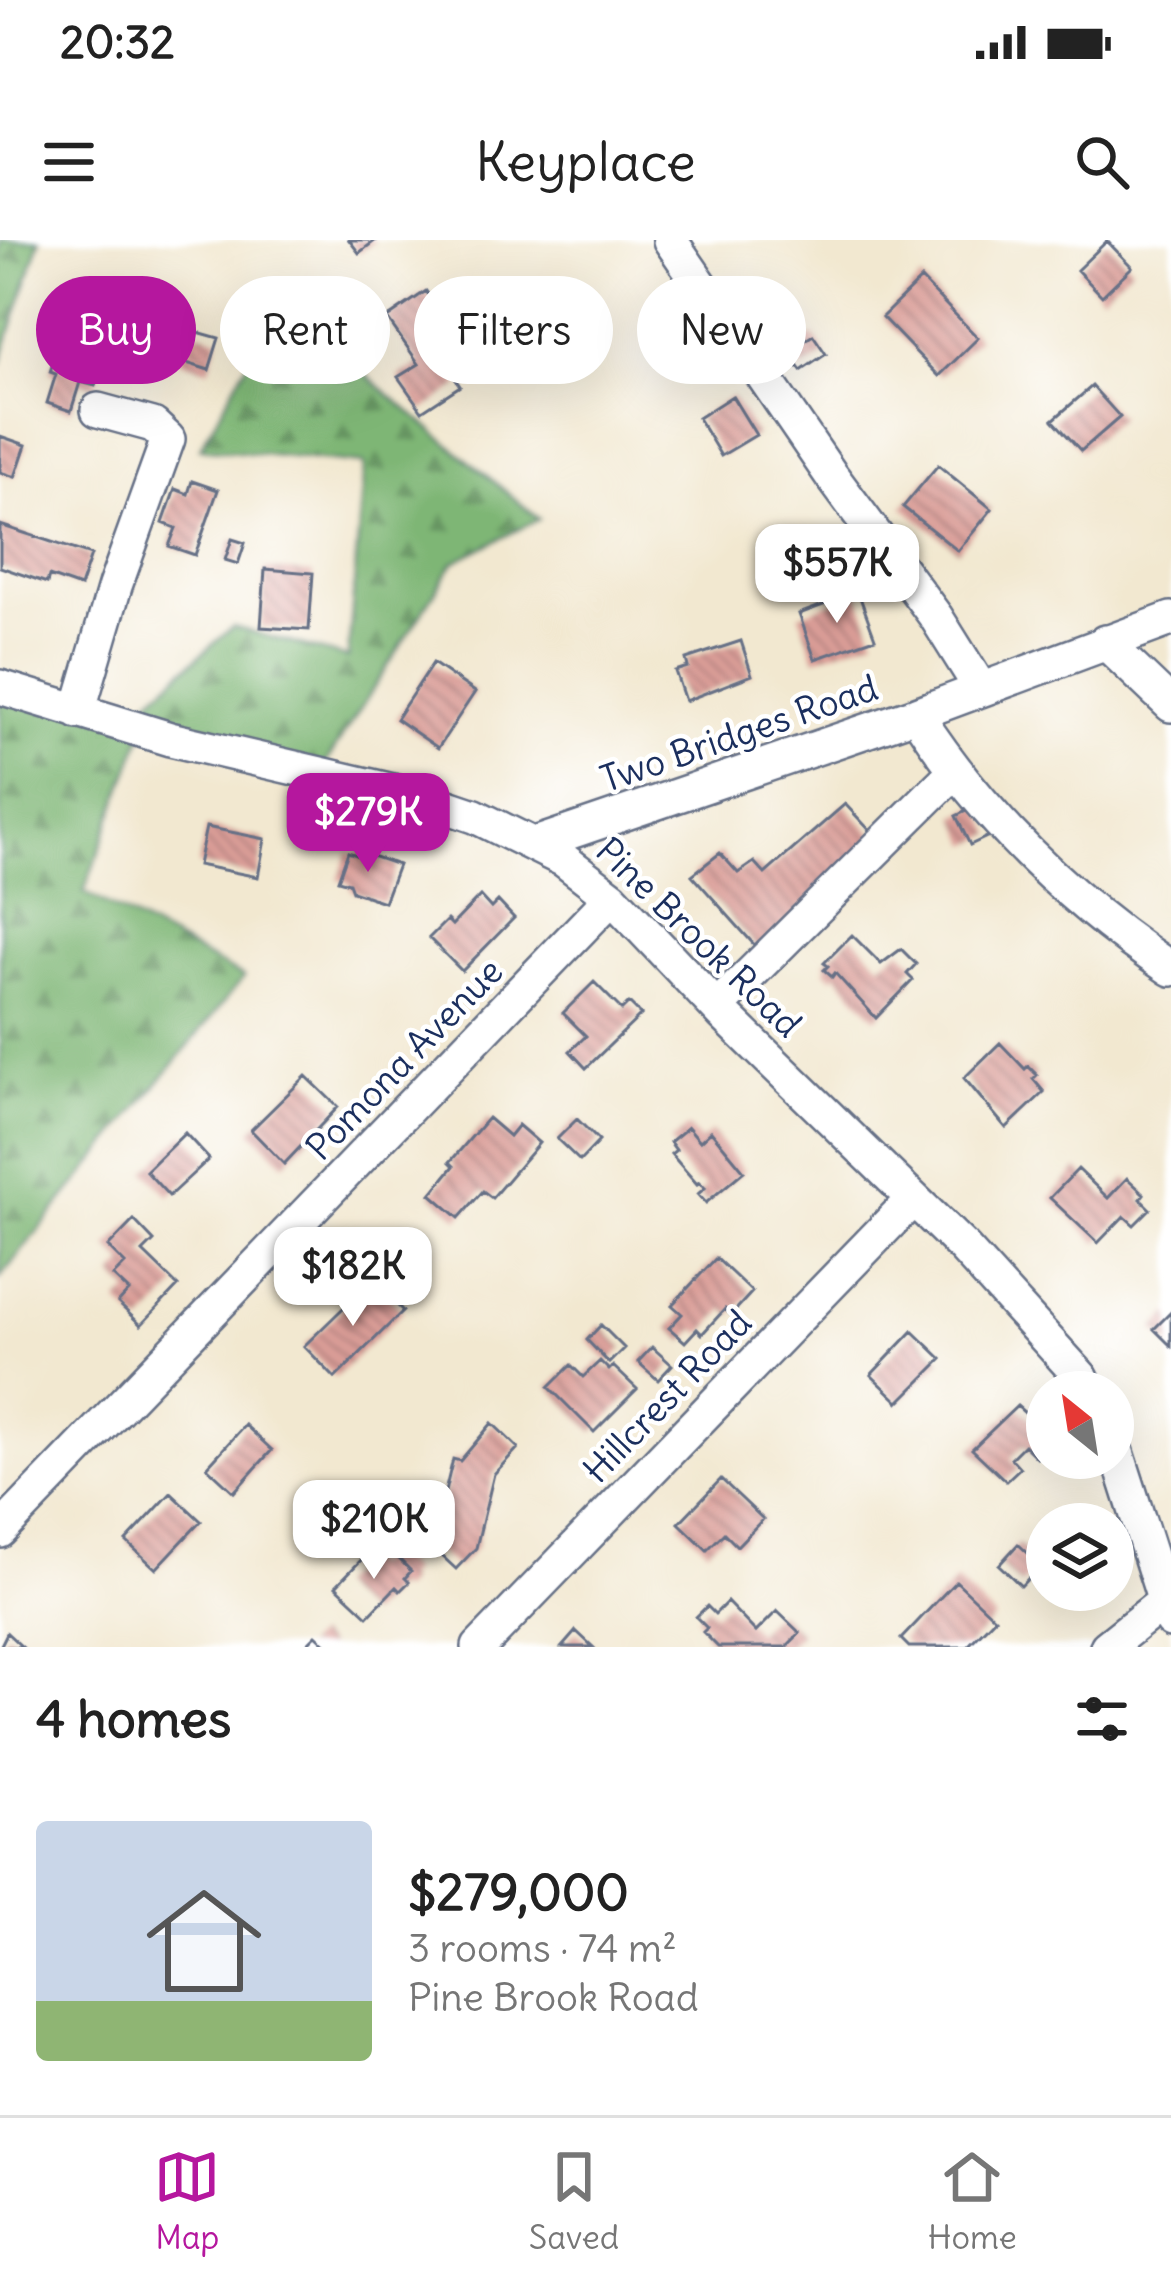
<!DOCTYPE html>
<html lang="en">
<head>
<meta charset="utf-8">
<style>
	body { margin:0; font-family:Delius,sans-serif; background:#f2f2f2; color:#222; height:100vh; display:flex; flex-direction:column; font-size:45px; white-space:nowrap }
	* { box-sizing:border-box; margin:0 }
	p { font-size:39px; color:#767676 }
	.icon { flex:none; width:66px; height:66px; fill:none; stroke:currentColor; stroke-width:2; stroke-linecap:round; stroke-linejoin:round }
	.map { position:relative; height:1407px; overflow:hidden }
	.panel { display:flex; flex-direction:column; background:#fff; flex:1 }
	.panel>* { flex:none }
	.hud { position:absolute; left:36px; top:36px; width:1101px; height:108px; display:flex; gap:24px }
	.needle { width:78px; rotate:330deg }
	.tools { position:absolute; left:1026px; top:1131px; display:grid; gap:24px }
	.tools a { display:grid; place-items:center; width:108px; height:108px; border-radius:50%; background:#fff; box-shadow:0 12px 48px #0002; font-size:60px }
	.price { position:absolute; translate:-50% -102px; padding:0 27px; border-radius:24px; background:#fff; color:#222; font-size:39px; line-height:78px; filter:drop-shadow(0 3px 6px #0008) }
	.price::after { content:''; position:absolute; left:50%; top:72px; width:36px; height:27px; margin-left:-18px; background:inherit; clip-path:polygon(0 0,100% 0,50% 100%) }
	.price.current { background:#b5179e; color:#fff }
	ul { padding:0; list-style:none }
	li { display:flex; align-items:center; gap:36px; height:300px; padding:0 36px }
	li+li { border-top:3px solid #e0e0e0 }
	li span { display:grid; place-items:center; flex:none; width:336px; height:240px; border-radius:12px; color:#555 }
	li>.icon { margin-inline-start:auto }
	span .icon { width:144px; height:144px; fill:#fffc; stroke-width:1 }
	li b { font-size:51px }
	h2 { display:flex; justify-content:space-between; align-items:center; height:144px; padding:0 36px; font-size:51px }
	.tag { padding:0 42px; border-radius:54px; background:#fff; box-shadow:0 12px 48px #0002; font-size:42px; line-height:108px }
	.tag.current { background:#b5179e; color:#fff }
	.status { display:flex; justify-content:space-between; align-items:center; height:84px; padding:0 60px; background:#fff; direction:ltr }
	.status svg { height:33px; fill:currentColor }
	header { display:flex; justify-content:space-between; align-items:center; height:156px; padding:0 36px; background:#fff; font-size:54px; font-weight:600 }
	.tab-bar { display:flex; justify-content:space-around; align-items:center; height:168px; border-top:3px solid #e0e0e0; background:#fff; font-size:33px; color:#767676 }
	.tab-bar a { display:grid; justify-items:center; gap:6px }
	.tab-bar .current { color:#b5179e }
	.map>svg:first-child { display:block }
</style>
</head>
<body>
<div class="status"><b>20:32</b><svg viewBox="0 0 49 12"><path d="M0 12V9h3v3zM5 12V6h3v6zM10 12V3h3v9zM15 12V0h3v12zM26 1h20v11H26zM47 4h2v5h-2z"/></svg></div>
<header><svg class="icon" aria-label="menu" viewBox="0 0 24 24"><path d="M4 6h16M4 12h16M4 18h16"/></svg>Keyplace<svg class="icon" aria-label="search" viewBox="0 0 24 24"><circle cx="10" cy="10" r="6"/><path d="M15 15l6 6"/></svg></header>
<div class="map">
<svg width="1171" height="1407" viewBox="0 0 1171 1407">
	<defs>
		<pattern id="forest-firs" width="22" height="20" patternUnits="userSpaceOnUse" patternTransform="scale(3)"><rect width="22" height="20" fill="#7eb674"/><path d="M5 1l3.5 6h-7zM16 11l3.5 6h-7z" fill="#669462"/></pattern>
		<pattern id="building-back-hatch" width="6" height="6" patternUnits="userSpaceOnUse" patternTransform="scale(3)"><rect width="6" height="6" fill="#da9d97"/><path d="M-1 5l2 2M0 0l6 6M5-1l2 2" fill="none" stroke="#b0807e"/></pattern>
	</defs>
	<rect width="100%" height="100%" fill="#fff"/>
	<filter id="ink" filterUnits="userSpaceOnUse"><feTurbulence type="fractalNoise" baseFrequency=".00833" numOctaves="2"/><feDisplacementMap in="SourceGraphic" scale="24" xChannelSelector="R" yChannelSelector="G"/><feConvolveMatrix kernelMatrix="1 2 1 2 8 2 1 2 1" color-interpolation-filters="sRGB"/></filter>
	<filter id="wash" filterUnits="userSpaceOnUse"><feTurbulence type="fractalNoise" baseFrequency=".004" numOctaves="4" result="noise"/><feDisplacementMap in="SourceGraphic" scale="48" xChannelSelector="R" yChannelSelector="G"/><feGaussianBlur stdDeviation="2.7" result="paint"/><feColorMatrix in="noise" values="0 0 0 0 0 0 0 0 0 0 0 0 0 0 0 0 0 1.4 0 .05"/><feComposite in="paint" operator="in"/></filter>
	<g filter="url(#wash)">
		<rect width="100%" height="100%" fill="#f2e8d0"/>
		<!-- forest -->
		<path fill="url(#forest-firs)" stroke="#4c7269" stroke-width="3" d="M0,0h40l-40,125z
			M280,64l259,215 -85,43 -132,207 -178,-39 -60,162 160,85 -244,301v-591l122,36 111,-96 115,31 16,-194 -164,-16z"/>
		<g id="blocks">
			<!-- building -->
			<path fill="url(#building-back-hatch)" d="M349,0h27l-17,13z
				M1107,1l25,26 -30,29 -25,-26z
				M921,39l57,59 -39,38 -57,-59z
				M426,51l15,22 6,-5 14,22 -21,14 6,9 -5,4 19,29 -38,25 -24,-34 21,-13 -32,-46z
				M91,61l29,9 -25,76 -15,-4 -9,29 -24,-8 9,-29 -6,-2 16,-51 17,6z
				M187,89l32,9 -10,32 -32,-10z
				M813,95l13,19 -25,17 -13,-19z
				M1092,146l28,31 -39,34 -28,-31z
				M732,156l24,39 -35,21 -23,-38z
				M0,196l26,9 -11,32 -15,-5z
				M938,225l54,44 -34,42 -55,-44z
				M192,241l26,9 -23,65 -26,-9 7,-18 -13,-5 12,-34 13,5z
				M0,285l91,30 -11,32 -31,-11 -2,7 -47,-16z
				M232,299l13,4 -7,21 -13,-4z
				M265,329l48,4 -4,57 -48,-3z
				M858,352l17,46 -60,21 -16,-45z
				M741,401l11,34 -67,26 -10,-30 13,-4 -2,-8z
				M433,423l42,29 -37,56 -42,-29z
				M845,564l31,33 -118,112 -66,-74 28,-22 18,20 16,-11 11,12z
				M979,565l14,29 -23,11 -14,-29z
				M206,587l59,12 -7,38 -60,-12z
				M348,612l11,4 1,-4 38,13 -14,37 -32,-11 -3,-8 -11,-3z
				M480,656l11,12 7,-7 16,17 -52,53 -33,-33 18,-18 5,5z
				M852,695l29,29 20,-15 15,15 -9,10 6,6 -37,38 -41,-45 -3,4 -8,-7 4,-4 -4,-3z
				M594,742l28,28 7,-7 12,12 -55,53 -16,-17 16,-15 -23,-23z
				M1000,803l25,26 3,-3 9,9 -4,4 11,13 -38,36 -42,-50z
				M306,836l32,31 -54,57 -33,-34z
				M488,878l21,18 9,-11 21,18 -47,55 -9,-7 -24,27 -28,-24 23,-28 -4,-4z
				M577,879l22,22 -19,20 -23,-22z
				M688,887l12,14 11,-10 33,40 -38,32 -8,-9 7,-6 -6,-6 -2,2 -26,-30 5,-4 -6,-8z
				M185,893l24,26 -40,37 -23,-25z
				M1078,929l30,29 19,-20 17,16 -4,5 10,10 -16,16 -10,-9 -26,27 -48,-45z
				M134,980l20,21 -11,11 35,34 -37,39 -23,-22 11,-12 -16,-15 12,-12 -17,-17z
				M716,1018l36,34 -21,23 -6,-6 -23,25 -5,-5 -12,13 -16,-14 13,-14 -10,-9z
				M372,1040l31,31 -68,67 -31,-32z
				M1171,1072v34l-17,-17z
				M601,1085l23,23 -15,15 -22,-23z
				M913,1091l29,28 -43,43 -28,-27z
				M652,1107l20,18 -14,15 -20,-18z
				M600,1121l9,9 4,-4 24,23 -43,43 -45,-45 22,-22 12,12z
				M1017,1166l25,22 5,7v14l-10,9 -13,-13 -13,13 9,10 -14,13 -34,-32z
				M492,1183l26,25 -24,26 -18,74 -20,21 -27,-25 4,-14 -17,-4 6,-27 20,5 11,-45 7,2z
				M245,1185l27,25 -38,42 -27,-25z
				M721,1239l42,40 -26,27 -13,-13 -17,17 -28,-27z
				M171,1253l30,28 -45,48 -30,-28z
				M1018,1304l23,21 -20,21 -22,-21z
				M390,1310l21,21 -6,7 4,4 -9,9 -4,-4 -28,29 -32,-30 27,-28 9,8z
				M956,1341l39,37 -28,29h-58l-8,-8z
				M727,1362l29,30 21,-21 23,22 -14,14h-68l-15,-15 4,-4 -11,-11 11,-11 8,8z
				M576,1391l17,16h-31z
				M7,1393l15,14h-22z
				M316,1395l13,12h-25z"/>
		</g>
	</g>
	<g filter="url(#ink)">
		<use href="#blocks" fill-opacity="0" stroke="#667086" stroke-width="3"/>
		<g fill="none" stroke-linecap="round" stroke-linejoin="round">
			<!-- minor casing -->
			<g stroke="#667086" stroke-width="38">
				<path id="minor" d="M670,0l161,235 105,142 45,72
					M1105,402l66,63
					M0,447l170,52 249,58 56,19 89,44 48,37 110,116 241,234 118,130 8,15
					M78,472l37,-126 53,-147 -15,-14 -55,-15
					M916,474c66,102 155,188 255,255
					M535,604l381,-130 255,-95
					M717,767l237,-235
					M1113,1200l58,181
					M0,1291l612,-634
					M479,1407l433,-447
					M1107,1407l58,-46"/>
			</g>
			<!-- minor -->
			<use href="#minor" stroke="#fff" stroke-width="33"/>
		</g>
	</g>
	<g text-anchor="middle" stroke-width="9" stroke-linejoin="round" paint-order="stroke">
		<!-- street labels -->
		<g font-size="36" fill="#1b2f5e" stroke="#fff">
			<text transform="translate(739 493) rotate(-19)" y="13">Two Bridges Road</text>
			<text transform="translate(699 697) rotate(44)" y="13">Pine Brook Road</text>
			<text transform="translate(404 819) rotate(-46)" y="13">Pomona Avenue</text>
			<text transform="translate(667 1156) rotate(-46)" y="13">Hillcrest Road</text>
		</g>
	</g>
</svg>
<div class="tools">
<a><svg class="needle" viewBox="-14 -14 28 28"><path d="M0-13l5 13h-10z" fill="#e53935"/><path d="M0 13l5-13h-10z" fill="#767676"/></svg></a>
<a><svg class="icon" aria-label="layers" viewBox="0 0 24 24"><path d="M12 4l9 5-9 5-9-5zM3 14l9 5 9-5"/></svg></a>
</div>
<b class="price" style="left:837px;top:386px">$557K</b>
<b class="price current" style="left:368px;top:635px">$279K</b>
<b class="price" style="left:353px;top:1089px">$182K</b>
<b class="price" style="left:374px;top:1342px">$210K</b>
<div class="hud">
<a class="tag current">Buy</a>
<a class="tag">Rent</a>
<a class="tag">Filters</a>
<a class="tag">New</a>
</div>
</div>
<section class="panel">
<h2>4 homes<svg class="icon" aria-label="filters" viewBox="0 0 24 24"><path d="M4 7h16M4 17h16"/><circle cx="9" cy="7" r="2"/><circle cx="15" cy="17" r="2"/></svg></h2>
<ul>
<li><span style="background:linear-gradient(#c9d6e8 75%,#8fb573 0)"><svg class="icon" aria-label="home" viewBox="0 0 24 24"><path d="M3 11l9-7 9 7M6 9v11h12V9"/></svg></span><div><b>$279,000</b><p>3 rooms · 74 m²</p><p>Pine Brook Road</p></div></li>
</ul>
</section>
<nav class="tab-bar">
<a class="current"><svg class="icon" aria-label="map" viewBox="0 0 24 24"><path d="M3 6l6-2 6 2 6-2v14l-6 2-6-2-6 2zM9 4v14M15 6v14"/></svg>Map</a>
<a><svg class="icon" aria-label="saved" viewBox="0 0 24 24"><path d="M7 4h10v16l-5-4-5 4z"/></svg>Saved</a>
<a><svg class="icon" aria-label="home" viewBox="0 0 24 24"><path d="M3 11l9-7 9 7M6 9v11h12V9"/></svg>Home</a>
</nav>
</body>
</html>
